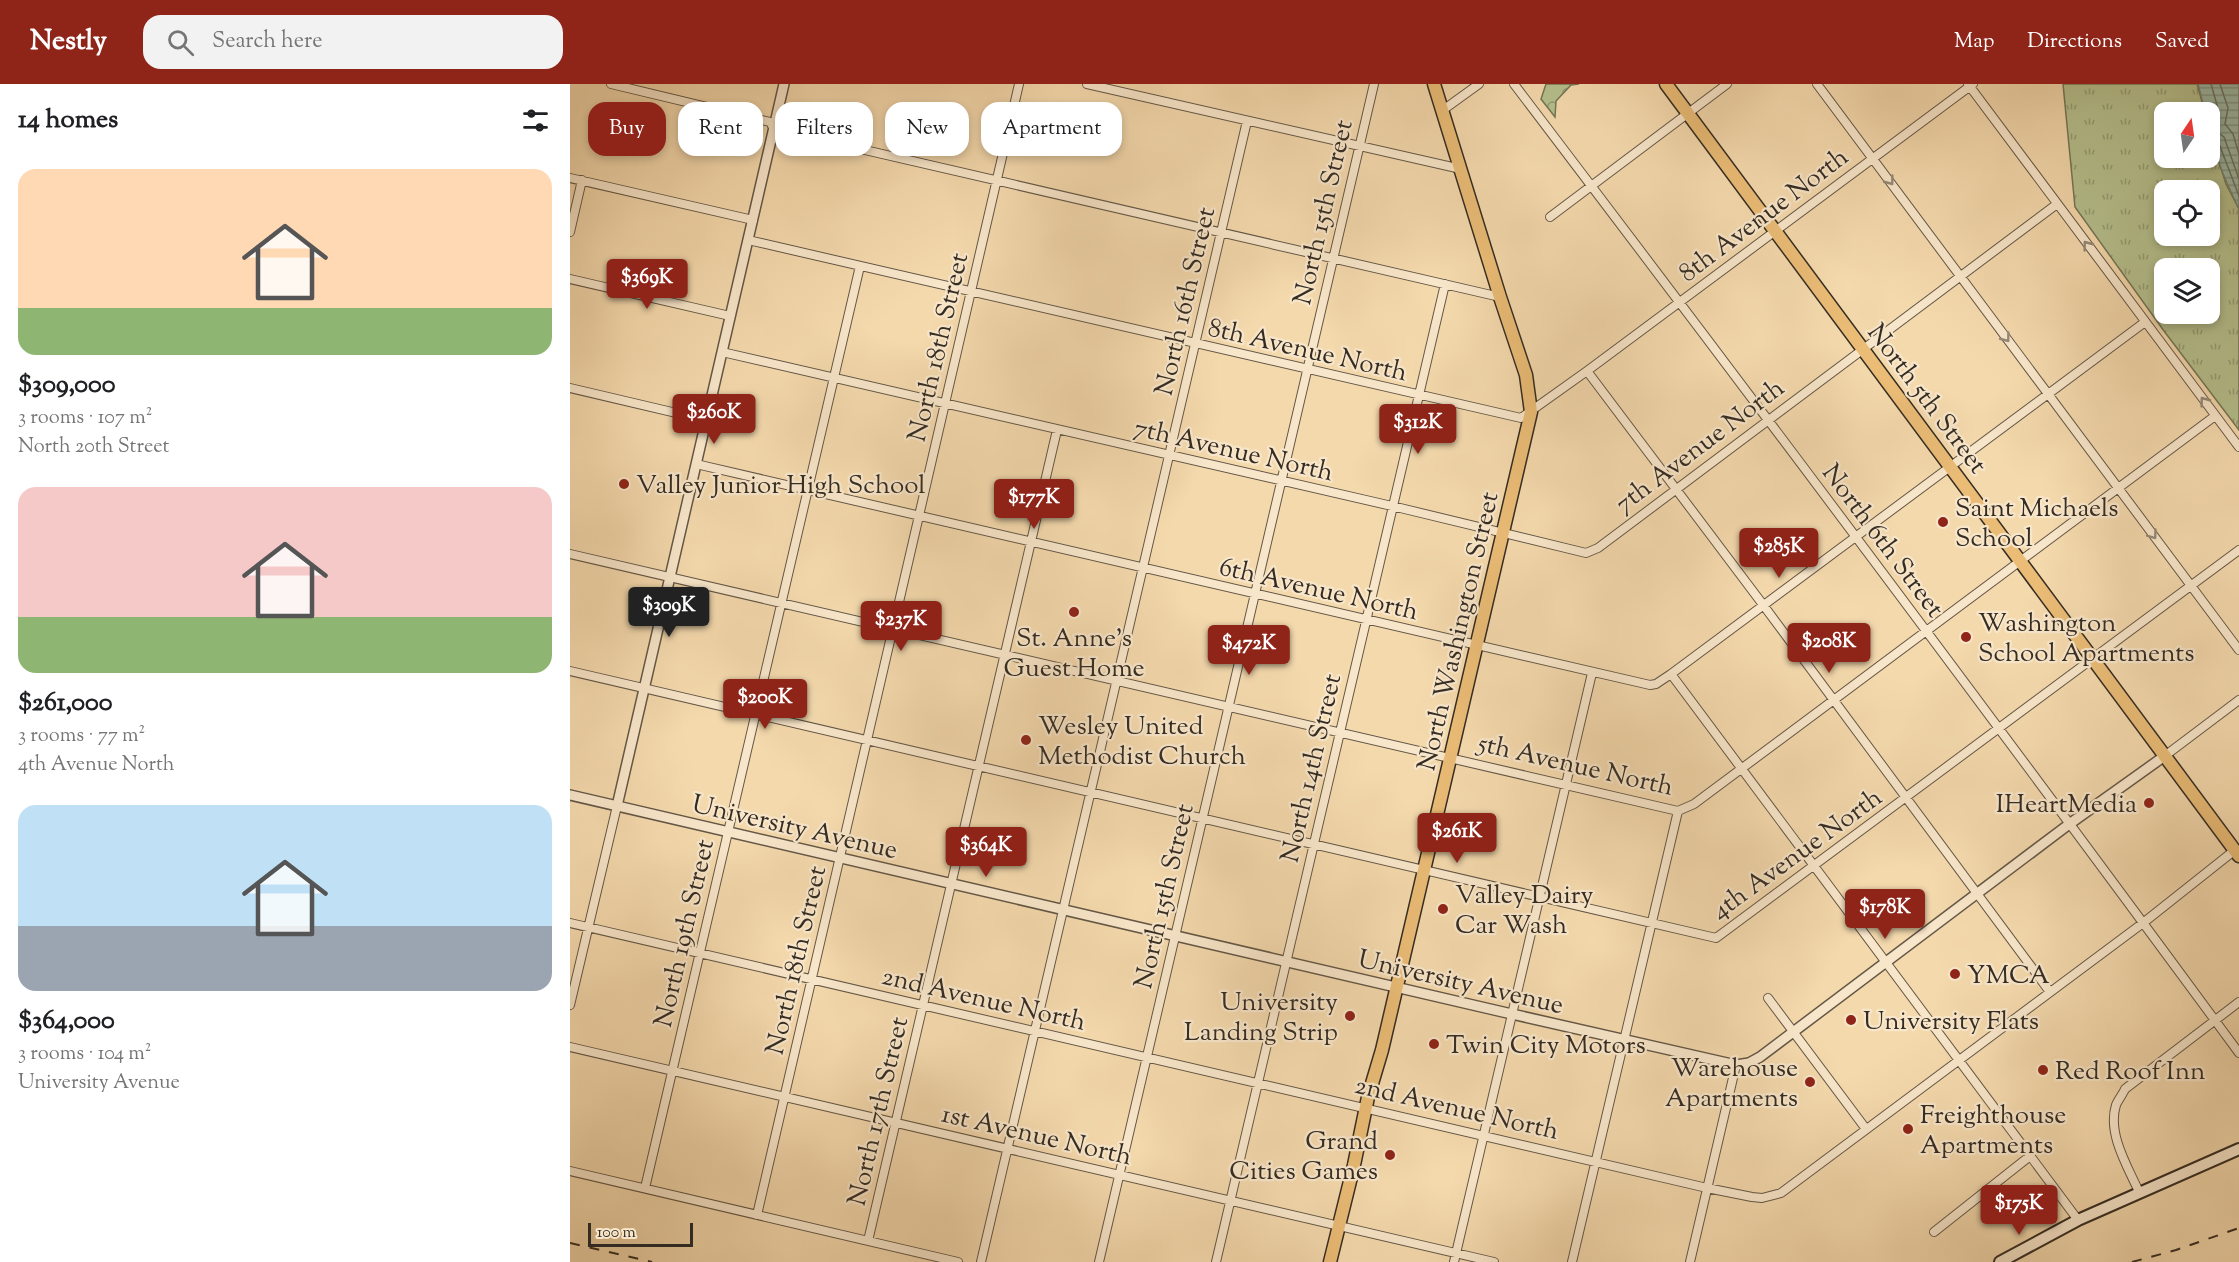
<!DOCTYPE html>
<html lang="en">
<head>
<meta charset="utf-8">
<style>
	body { margin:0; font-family:"Sorts Mill Goudy",serif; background:#f2f2f2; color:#202124; height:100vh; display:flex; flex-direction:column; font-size:22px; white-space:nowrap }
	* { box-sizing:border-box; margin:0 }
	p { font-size:20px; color:#757577 }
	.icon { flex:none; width:33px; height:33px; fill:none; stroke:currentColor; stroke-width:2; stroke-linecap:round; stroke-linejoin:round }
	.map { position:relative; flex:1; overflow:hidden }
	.sheet { display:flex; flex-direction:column; background:#fff; width:570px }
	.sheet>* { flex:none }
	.hud { position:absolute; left:18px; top:18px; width:570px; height:54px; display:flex; gap:12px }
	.needle { width:39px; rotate:13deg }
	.fabs { position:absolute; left:1584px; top:18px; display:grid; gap:12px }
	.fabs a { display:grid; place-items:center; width:66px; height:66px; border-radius:12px; background:#fff; box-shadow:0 3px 9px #0003; font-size:30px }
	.scale { position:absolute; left:18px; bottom:15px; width:105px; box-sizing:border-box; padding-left:6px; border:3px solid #342c23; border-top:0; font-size:16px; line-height:21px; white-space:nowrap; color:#342c23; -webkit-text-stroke:4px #f8e6ca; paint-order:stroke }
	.price { position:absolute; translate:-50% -51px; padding:0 14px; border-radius:6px; background:#8f2418; color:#fff; font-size:20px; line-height:39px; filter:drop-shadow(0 2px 3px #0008) }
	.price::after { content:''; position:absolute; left:50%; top:36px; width:18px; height:14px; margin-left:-9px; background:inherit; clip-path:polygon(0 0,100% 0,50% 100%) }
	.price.selected { background:#222; color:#fff }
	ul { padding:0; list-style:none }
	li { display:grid; align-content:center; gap:12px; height:318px; padding:0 18px }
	li span { display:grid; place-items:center; height:186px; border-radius:18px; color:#555 }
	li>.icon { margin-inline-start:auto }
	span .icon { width:108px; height:108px; fill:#fffc; stroke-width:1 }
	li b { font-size:26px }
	h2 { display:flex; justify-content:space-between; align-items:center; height:72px; padding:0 18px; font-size:26px }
	.pill { padding:0 21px; border-radius:18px; background:#fff; box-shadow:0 3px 9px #0003; font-size:21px; line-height:54px }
	.pill.selected { background:#8f2418; color:#fff }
	header { display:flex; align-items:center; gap:36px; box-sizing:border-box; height:84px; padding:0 30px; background:#8f2418; color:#fff }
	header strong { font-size:28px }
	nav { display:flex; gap:33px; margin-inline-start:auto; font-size:21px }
	.search { width:420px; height:54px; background:#f2f2f2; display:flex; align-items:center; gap:15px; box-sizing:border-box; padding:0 21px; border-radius:18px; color:#757577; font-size:22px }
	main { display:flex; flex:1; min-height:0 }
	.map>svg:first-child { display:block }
</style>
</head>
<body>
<header>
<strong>Nestly</strong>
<div class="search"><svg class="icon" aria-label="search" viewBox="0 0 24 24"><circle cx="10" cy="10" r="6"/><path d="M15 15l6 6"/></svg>Search here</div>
<nav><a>Map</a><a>Directions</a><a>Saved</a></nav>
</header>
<main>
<section class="sheet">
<h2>14 homes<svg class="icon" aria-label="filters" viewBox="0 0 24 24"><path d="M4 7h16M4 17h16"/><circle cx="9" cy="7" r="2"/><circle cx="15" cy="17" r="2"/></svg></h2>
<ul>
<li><span style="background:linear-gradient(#ffd9b3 75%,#8fb573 0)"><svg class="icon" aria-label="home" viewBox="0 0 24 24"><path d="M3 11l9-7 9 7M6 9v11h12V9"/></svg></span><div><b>$309,000</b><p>3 rooms · 107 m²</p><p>North 20th Street</p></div></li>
<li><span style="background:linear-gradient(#f6c9c9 70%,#8fb573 0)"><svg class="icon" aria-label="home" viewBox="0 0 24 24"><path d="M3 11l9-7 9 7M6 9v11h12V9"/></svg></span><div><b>$261,000</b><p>3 rooms · 77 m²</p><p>4th Avenue North</p></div></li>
<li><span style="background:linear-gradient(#bfe0f5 65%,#9aa5b1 0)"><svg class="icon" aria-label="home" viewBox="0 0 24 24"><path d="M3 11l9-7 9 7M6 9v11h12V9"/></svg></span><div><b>$364,000</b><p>3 rooms · 104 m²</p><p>University Avenue</p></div></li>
</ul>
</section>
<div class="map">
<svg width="1669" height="1178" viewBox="0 0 1669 1178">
	<defs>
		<pattern id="forest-crowns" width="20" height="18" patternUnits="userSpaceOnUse" patternTransform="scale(1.5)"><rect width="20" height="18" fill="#b5c08e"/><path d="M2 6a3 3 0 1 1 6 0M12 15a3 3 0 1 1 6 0" fill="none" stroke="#949c74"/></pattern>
		<pattern id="park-tufts" width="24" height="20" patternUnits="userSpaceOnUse" patternTransform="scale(1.5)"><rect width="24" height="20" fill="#b5c08e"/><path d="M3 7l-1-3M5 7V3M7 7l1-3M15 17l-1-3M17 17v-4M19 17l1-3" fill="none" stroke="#949c74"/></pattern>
		<pattern id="water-rules" width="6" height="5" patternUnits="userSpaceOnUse" patternTransform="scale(1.5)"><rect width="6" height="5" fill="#9cbaa8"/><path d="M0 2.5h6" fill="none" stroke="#809788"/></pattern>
	</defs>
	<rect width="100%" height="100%" fill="#f4d9ad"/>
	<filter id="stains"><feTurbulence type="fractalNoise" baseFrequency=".00333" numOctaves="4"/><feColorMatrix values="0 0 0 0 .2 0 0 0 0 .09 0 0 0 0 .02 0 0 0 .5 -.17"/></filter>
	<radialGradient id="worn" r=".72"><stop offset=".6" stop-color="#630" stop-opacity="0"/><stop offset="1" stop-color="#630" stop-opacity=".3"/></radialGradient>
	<!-- forest -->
	<path fill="url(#forest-crowns)" stroke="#747658" stroke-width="1.5" d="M976,0h33l-8,1 -15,16 -1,16 -14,-18z"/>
	<!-- park -->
	<path fill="url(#park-tufts)" stroke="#747658" stroke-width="1.5" fill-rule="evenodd" d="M1493,0h134l8,28h-41v46h46v-24l16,50 13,25v221l-75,-99 -89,-124zM1594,106h46v46h-46zM1594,184h46v46h-46z"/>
	<!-- water -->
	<path fill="url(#water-rules)" stroke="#728173" stroke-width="1.5" d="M1628,0h41v125c-15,-31 -29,-61 -29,-97h-5z"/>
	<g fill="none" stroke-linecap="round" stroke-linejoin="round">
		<!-- shore -->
		<path stroke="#687366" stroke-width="1.5" d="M1641,0l8,28 -9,15 14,10 15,42
			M1650,0l8,24 -3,16 8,10 6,20
			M1640,53l4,1 4,3 21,55"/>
		<!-- minor casing -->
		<g stroke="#645746" stroke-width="10">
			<path id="minor" d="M41,0l159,38 4,7 726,168
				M517,0l374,85
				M944,0c244,321 486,644 725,969
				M1247,0l422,566
				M1398,0l271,363
				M873,26l36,-26
				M0,94l183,42
				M980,133l177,-133
				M0,148l12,-52
				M178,156l773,178 66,-47 386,-287
				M0,195l160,37
				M152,268l670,154 194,47 12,-5 459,-344
				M1017,287l177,235 286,386
				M0,304l136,32
				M126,380l954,221 6,-1 15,-10 474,-352
				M0,470l1108,257 16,-7 521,-388
				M0,587l1146,267 523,-388
				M1101,590l407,546
				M1596,671l73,-55
				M0,839l1137,265 45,9 10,1 19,-5 362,-270 92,-73
				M1198,914l98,131
				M0,921l47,-199
				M0,963l924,215
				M0,1087l388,91
				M75,1104l215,-922
				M1569,1108c-11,-25 -32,-58 -23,-87 2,-5 7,-11 9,-16l114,-87
				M187,1131l262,-1131
				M1364,1148l96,-76
				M298,1157l189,-811
				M411,1178l266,-1141
				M529,1178l275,-1178
				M646,1178l229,-978
				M884,1178l138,-589
				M1002,1178l106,-451
				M1120,1178l46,-197"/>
		</g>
		<!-- tertiary casing -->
		<g stroke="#645746" stroke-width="12">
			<path id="tertiary" d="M0,711l933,217 233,53 13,-2 11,-6 308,-232 98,-70
				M47,722l167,-722"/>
		</g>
		<!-- secondary casing -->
		<g stroke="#342c23" stroke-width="14">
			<path id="secondary" d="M1430,1178l78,-42 161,-71"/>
		</g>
		<!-- primary casing -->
		<g stroke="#342c23" stroke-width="15">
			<path id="primary" d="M1096,0l573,772
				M760,1178l24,-97 14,-68 14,-47 149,-638 -5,-37 -26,-78 -66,-213"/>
		</g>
		<!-- minor -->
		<use href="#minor" stroke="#f8e6ca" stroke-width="8"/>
		<!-- tertiary -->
		<use href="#tertiary" stroke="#f8e6ca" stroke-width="9"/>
		<!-- secondary -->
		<use href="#secondary" stroke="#f8e6ca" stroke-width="10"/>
		<!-- primary -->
		<use href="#primary" stroke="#eabc76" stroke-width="12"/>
		<!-- rail -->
		<path stroke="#342c23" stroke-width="2" stroke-dasharray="10 10" stroke-linecap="butt" d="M0,1159l82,19
			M1562,1178l44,-12 63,-22"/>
	</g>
	<!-- one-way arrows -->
	<defs><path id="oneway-chevron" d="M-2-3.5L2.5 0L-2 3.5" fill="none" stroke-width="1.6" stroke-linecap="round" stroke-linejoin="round" transform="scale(1.5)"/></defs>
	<g stroke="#968976">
		<use href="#oneway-chevron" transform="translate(1320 97) rotate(53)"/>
		<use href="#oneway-chevron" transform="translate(1517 161) rotate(-127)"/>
		<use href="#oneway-chevron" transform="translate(1436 254) rotate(53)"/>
		<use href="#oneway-chevron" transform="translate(1634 317) rotate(-127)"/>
		<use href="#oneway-chevron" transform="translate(1583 451) rotate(54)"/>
	</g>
	<!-- markers -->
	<g fill="#8f2418" stroke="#f8e6ca" stroke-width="2">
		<circle cx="54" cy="400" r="6"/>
		<circle cx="1373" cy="438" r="6"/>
		<circle cx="504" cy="528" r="6"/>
		<circle cx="1396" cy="553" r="6"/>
		<circle cx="456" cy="656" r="6"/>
		<circle cx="1579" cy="719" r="6"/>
		<circle cx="873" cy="825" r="6"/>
		<circle cx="1385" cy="890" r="6"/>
		<circle cx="780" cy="932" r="6"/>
		<circle cx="1281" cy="936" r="6"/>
		<circle cx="864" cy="960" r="6"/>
		<circle cx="1473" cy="986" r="6"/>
		<circle cx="1240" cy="998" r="6"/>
		<circle cx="1338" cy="1045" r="6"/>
		<circle cx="820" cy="1071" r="6"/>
	</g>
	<g text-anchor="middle" stroke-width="4.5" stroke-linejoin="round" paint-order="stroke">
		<!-- street labels -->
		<g font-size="26" fill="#342c23" stroke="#f8e6ca">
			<text transform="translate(752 128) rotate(-77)" y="9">North 15th Street</text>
			<text transform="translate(1193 130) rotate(-37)" y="9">8th Avenue North</text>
			<text transform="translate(614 217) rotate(-77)" y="9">North 16th Street</text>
			<text transform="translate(367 263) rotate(-77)" y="9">North 18th Street</text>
			<text transform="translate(738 265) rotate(13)" y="9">8th Avenue North</text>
			<text transform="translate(1358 314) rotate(53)" y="9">North 5th Street</text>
			<text transform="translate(1129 361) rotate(-37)" y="9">7th Avenue North</text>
			<text transform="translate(664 365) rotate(13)" y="9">7th Avenue North</text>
			<text transform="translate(1314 456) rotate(53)" y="9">North 6th Street</text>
			<text transform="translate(749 504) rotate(13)" y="9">6th Avenue North</text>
			<text transform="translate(887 547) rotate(-77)" y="9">North Washington Street</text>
			<text transform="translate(1006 680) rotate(13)" y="9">5th Avenue North</text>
			<text transform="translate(740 684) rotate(-77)" y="9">North 14th Street</text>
			<text transform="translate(225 742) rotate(13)" y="9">University Avenue</text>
			<text transform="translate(1226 769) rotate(-36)" y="9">4th Avenue North</text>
			<text transform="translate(593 812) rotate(-77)" y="9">North 15th Street</text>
			<text transform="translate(113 849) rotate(-77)" y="9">North 19th Street</text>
			<text transform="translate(225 876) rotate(-77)" y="9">North 18th Street</text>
			<text transform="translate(891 897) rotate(13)" y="9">University Avenue</text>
			<text transform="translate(414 914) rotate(13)" y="9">2nd Avenue North</text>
			<text transform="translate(887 1023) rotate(13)" y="9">2nd Avenue North</text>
			<text transform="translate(307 1027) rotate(-77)" y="9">North 17th Street</text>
			<text transform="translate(467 1050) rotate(13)" y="9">1st Avenue North</text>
		</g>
		<!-- poi labels -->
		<g font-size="26" fill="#342c23" stroke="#f8e6ca" text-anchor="start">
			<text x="66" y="409">Valley Junior High School</text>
			<text x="1385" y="432">Saint Michaels<tspan x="1385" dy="30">School</tspan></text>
			<text x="1408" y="547">Washington<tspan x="1408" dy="30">School Apartments</tspan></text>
			<text x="504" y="562" text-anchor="middle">St. Anne's<tspan x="504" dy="30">Guest Home</tspan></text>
			<text x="468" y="650">Wesley United<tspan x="468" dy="30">Methodist Church</tspan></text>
			<text x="1567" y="728" text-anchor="end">IHeartMedia</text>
			<text x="885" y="819">Valley Dairy<tspan x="885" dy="30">Car Wash</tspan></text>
			<text x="1397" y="899">YMCA</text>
			<text x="768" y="926" text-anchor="end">University<tspan x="768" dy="30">Landing Strip</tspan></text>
			<text x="1293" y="945">University Flats</text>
			<text x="876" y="969">Twin City Motors</text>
			<text x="1228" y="992" text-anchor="end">Warehouse<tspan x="1228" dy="30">Apartments</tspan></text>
			<text x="1485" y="995">Red Roof Inn</text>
			<text x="1350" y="1039">Freighthouse<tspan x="1350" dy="30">Apartments</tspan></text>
			<text x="808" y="1065" text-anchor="end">Grand<tspan x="808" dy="30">Cities Games</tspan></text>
		</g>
	</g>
	<rect width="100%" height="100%" filter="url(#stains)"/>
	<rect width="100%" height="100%" fill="url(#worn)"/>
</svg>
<div class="fabs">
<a><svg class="needle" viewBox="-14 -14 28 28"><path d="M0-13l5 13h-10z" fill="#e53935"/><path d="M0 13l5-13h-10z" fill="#757577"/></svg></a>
<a><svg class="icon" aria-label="locate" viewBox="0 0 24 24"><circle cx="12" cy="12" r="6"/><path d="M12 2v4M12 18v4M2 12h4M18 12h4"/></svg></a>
<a><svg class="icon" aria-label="layers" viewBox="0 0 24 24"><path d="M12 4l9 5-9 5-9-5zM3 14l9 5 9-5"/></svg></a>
</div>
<div class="scale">100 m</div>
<b class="price" style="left:77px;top:226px">$369K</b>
<b class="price" style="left:144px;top:361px">$260K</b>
<b class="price" style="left:848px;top:371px">$312K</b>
<b class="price" style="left:464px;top:446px">$177K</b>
<b class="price" style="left:1209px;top:495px">$285K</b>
<b class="price selected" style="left:99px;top:554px">$309K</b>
<b class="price" style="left:331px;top:568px">$237K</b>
<b class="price" style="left:1259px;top:590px">$208K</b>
<b class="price" style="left:679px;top:592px">$472K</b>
<b class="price" style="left:195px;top:646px">$200K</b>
<b class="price" style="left:887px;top:780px">$261K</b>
<b class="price" style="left:416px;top:794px">$364K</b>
<b class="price" style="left:1315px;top:856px">$178K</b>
<b class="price" style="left:1449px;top:1152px">$175K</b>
<div class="hud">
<a class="pill selected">Buy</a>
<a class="pill">Rent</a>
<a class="pill">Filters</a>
<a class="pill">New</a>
<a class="pill">Apartment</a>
</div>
</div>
</main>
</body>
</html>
